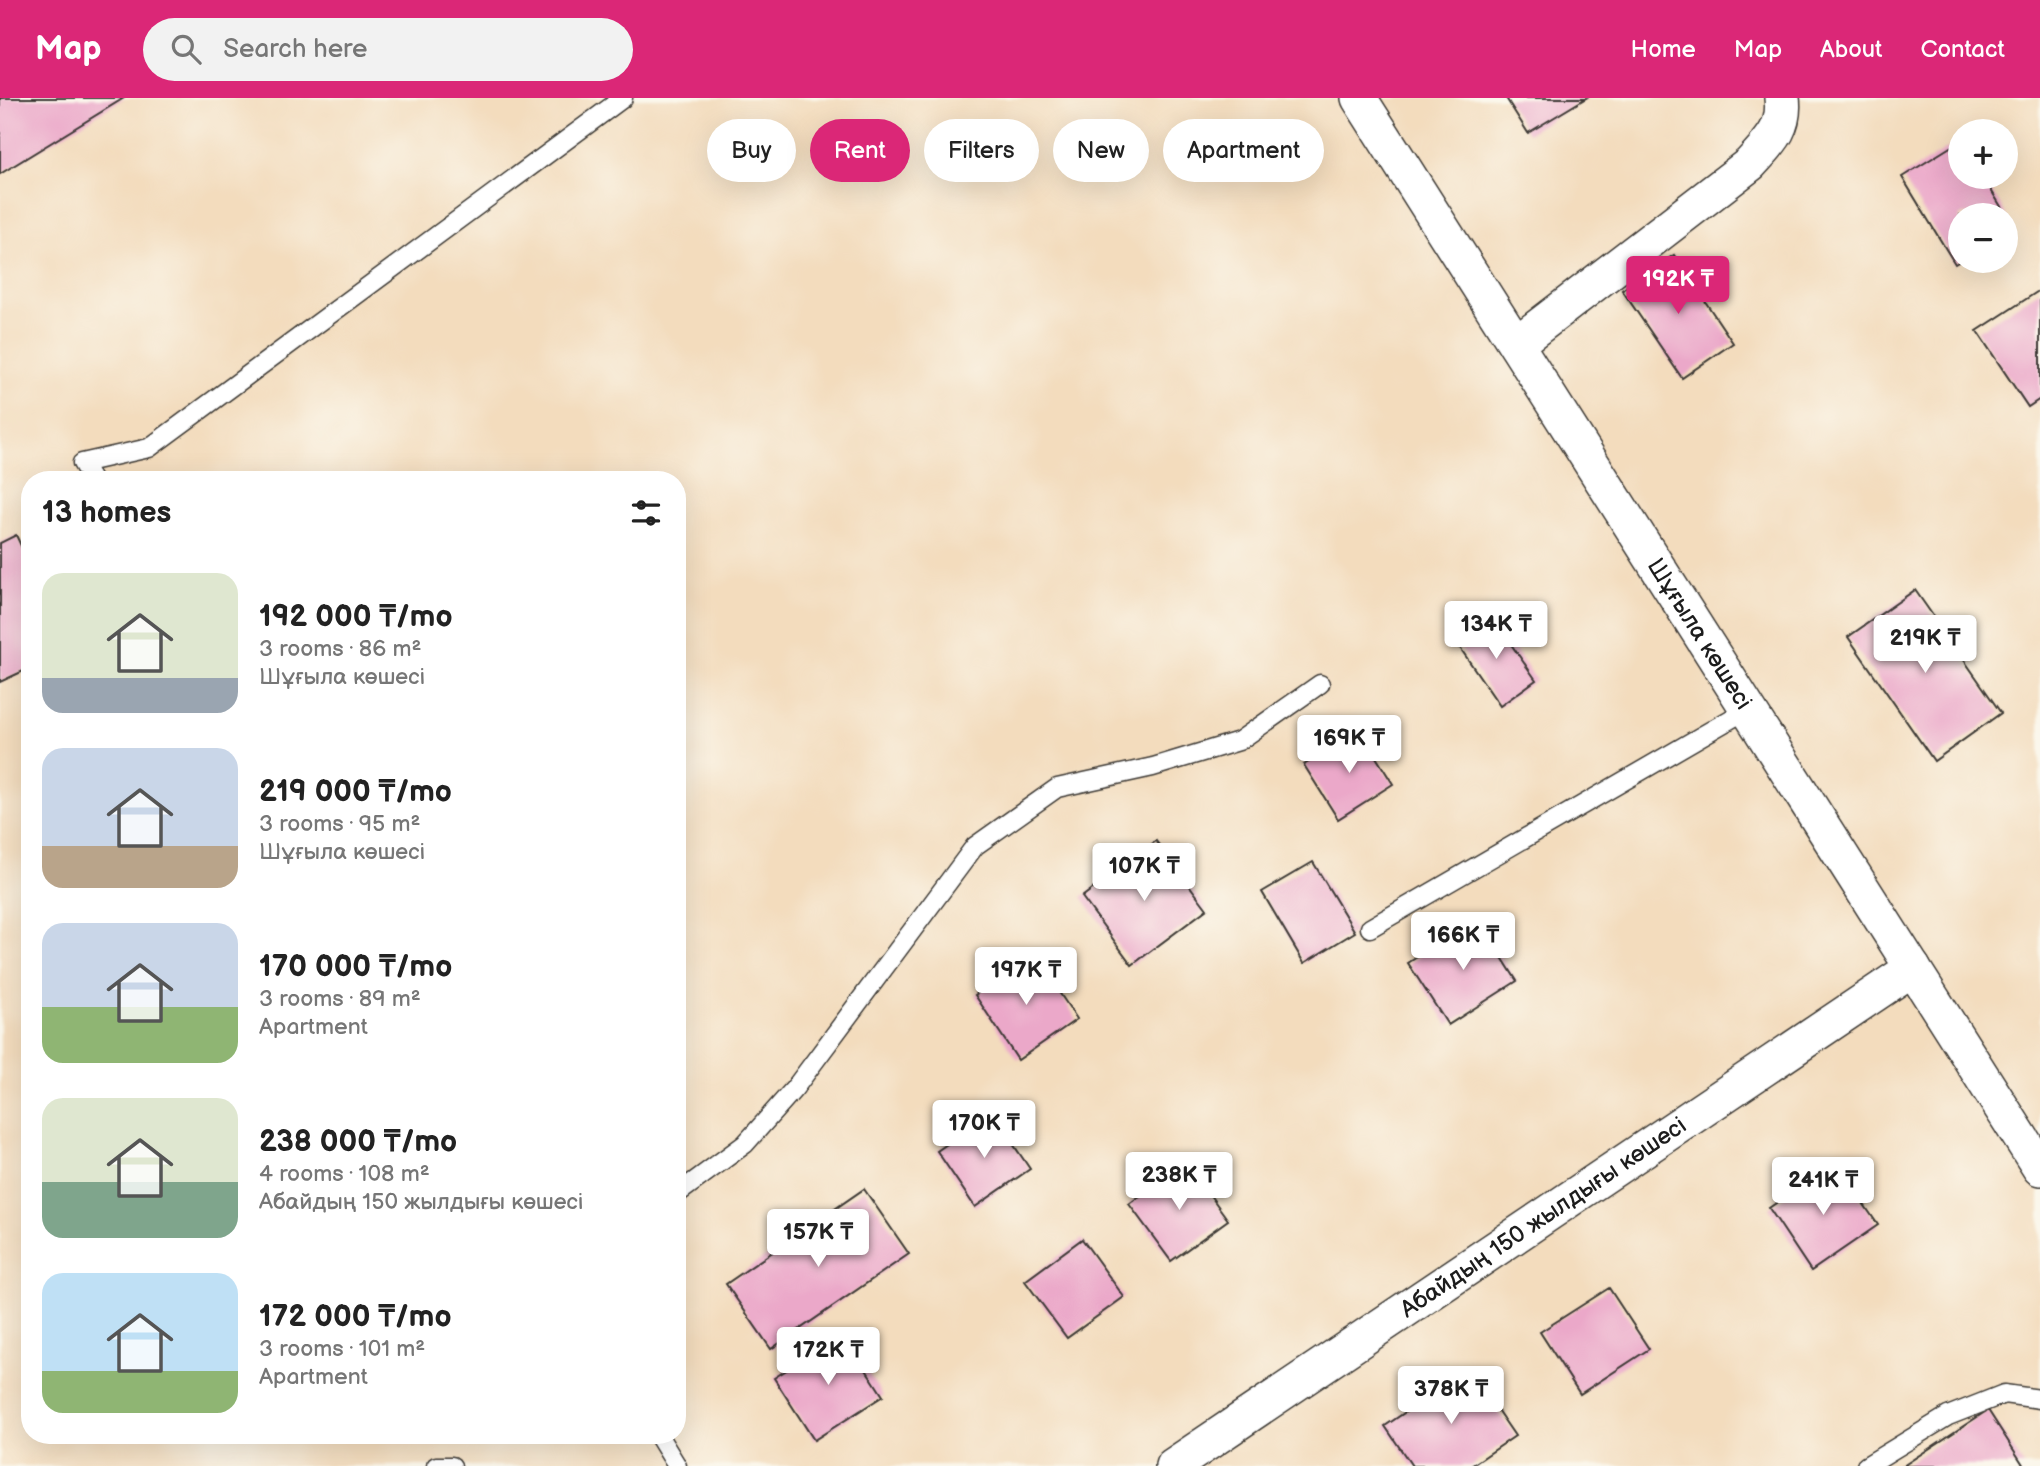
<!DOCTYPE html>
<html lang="en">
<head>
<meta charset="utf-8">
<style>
	body { margin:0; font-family:"Balsamiq Sans",sans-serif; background:#f2f2f2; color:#222; height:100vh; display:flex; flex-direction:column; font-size:26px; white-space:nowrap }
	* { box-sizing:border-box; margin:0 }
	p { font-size:23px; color:#767676 }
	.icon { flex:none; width:38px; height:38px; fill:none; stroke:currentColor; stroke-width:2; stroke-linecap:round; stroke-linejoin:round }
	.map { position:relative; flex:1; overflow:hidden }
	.side { position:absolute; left:21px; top:373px; width:665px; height:973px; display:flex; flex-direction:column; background:#fff; border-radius:28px; box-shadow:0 7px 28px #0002 }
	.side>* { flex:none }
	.guide { position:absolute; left:707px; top:21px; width:665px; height:63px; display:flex; gap:14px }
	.tools { position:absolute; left:1948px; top:21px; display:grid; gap:14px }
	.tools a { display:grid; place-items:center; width:70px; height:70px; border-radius:50%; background:#fff; box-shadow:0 7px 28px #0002; font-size:35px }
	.price { position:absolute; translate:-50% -60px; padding:0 16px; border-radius:7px; background:#fff; color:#222; font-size:23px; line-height:46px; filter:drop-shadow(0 2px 4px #0008) }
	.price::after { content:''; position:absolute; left:50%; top:42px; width:21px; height:16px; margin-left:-10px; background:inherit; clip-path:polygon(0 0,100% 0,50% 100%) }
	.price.active { background:#db2777; color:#fff }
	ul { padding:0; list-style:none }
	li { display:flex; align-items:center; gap:21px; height:175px; padding:0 21px }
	li span { display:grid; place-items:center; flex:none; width:196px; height:140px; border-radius:21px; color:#555 }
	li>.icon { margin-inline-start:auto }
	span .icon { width:84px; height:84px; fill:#fffc; stroke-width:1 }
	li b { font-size:30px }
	h2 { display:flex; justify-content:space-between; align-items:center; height:84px; padding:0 21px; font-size:30px }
	.pill { padding:0 24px; border-radius:32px; background:#fff; box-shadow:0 7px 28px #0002; font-size:24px; line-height:63px }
	.pill.active { background:#db2777; color:#fff }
	header { display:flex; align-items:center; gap:42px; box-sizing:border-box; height:98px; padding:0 35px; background:#db2777; color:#fff }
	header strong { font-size:33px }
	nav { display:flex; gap:38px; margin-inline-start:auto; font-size:24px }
	.search { width:490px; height:63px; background:#f2f2f2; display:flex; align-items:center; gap:18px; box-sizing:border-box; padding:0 24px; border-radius:38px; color:#767676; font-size:26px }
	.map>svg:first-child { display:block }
</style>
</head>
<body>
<header>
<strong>Map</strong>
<div class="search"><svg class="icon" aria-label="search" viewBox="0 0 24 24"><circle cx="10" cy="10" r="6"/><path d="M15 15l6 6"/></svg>Search here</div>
<nav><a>Home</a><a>Map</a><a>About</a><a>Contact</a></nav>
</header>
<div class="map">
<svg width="2040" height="1368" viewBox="0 0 2040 1368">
	<rect width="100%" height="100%" fill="#fbf7ec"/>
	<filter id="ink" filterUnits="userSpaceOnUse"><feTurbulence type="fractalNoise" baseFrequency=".0143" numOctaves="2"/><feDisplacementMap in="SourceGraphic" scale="14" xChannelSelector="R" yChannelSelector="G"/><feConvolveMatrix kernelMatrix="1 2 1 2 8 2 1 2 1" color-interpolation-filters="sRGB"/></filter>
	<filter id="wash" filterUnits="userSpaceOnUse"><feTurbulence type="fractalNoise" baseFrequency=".00686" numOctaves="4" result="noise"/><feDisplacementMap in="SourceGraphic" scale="28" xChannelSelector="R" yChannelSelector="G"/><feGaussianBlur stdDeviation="1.57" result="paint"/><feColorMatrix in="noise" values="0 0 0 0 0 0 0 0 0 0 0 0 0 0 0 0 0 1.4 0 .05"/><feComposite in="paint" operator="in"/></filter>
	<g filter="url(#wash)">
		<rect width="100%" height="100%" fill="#f3dcbd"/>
		<g id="blocks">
			<!-- building -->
			<path fill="#eba8c9" d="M0,0h124l-124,76z
				M1506,0h80l-58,35z
				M1960,43v36h23l31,51 -8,5v-18h-46v46l-5,3 -53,-87z
				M1674,157l59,88 -51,35 -60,-88z
				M2040,192v109l-12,8 -51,-76z
				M16,437l14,30v103l-30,14v-139z
				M1915,492l86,123 -67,48 -86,-124z
				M1492,519l44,63 -36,26 -44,-64z
				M1359,632l34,54 -55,35 -34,-54z
				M1156,743l51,68 -75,56 -50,-68z
				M1313,764l42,70 -51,31 -42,-71z
				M1477,820l40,63 -69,44 -40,-62z
				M1034,857l43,64 -59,41 -43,-65z
				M992,1015l38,56 -55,38 -38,-56z
				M1186,1064l42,58 -57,41 -42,-57z
				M1835,1064l43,63 -67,46 -42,-63z
				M864,1091l45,65 -138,95 -45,-65z
				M1082,1141l42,58 -57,41 -42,-57z
				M1609,1190l40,61 -69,45 -40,-62z
				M843,1236l40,62 -69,44 -40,-62z
				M1469,1271l46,67 -44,30h-59l-27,-40z
				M1988,1312l36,56h-121z"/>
		</g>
	</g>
	<g filter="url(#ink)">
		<use href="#blocks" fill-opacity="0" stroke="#3c3934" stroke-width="2"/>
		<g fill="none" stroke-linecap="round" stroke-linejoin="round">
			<!-- service casing -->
			<g stroke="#3c3934" stroke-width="21">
				<path id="service" d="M92,382l-10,-17 67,-15 474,-350
					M1370,830l378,-219
					M677,1096l68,-50 49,-55 181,-243 82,-58 96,-21 86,-26 81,-57
					M658,1337l19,31
					M436,1368h16
					M1866,1368l82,-50 56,-22 36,5"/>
			</g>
			<!-- minor casing -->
			<g stroke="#3c3934" stroke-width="38">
				<g id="minor">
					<path id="s1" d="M1359,0l681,1070"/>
					<path d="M1516,246l234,-180c19,-21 36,-35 32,-66"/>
					<path id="s2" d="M1173,1368l740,-498"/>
				</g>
			</g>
			<!-- service -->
			<use href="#service" stroke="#fff" stroke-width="18"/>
			<!-- minor -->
			<use href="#minor" stroke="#fff" stroke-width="35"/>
		</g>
	</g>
	<g text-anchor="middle" stroke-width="6" stroke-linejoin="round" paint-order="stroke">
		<!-- street labels -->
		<g font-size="24" fill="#1c1c1c" stroke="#fbf7ec">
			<text dy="8" stroke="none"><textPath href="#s1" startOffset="635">Шұғыла көшесі</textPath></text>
			<text dy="8" stroke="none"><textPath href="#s2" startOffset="446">Абайдың 150 жылдығы көшесі</textPath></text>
		</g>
	</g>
</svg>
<div class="tools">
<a>+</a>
<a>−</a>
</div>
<b class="price active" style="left:1678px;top:218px">192K ₸</b>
<b class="price" style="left:1496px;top:563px">134K ₸</b>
<b class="price" style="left:1925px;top:577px">219K ₸</b>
<b class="price" style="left:1349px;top:677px">169K ₸</b>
<b class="price" style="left:1144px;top:805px">107K ₸</b>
<b class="price" style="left:1463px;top:874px">166K ₸</b>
<b class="price" style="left:1026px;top:909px">197K ₸</b>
<b class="price" style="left:984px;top:1062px">170K ₸</b>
<b class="price" style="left:1179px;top:1114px">238K ₸</b>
<b class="price" style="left:1823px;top:1119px">241K ₸</b>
<b class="price" style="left:818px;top:1171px">157K ₸</b>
<b class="price" style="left:828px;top:1289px">172K ₸</b>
<b class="price" style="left:1451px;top:1328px">378K ₸</b>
<div class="guide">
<a class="pill">Buy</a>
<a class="pill active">Rent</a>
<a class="pill">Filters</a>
<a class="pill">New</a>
<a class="pill">Apartment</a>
</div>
<section class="side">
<h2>13 homes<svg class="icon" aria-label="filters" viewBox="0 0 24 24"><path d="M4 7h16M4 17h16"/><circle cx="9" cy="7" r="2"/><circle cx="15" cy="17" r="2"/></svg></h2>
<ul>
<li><span style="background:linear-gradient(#dfe7d0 75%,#9aa5b1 0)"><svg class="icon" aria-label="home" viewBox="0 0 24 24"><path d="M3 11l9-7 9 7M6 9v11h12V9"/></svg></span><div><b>192 000 ₸/mo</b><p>3 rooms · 86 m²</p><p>Шұғыла көшесі</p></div></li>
<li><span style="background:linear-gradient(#c9d6e8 70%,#b9a48a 0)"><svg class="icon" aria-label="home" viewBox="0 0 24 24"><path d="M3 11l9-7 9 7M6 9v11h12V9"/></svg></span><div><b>219 000 ₸/mo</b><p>3 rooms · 95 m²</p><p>Шұғыла көшесі</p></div></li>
<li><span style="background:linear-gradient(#c9d6e8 60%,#8fb573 0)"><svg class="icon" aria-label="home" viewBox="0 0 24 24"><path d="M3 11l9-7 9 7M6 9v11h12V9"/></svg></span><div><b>170 000 ₸/mo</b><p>3 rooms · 89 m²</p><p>Apartment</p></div></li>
<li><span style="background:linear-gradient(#dfe7d0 60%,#7fa58c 0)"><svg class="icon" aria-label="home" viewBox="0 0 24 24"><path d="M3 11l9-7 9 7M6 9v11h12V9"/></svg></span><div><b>238 000 ₸/mo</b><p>4 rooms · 108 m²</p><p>Абайдың 150 жылдығы көшесі</p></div></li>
<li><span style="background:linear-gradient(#bfe0f5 70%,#8fb573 0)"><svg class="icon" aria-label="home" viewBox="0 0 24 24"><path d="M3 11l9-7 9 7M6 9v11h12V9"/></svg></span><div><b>172 000 ₸/mo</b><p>3 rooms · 101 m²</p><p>Apartment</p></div></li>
</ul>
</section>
</div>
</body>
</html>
